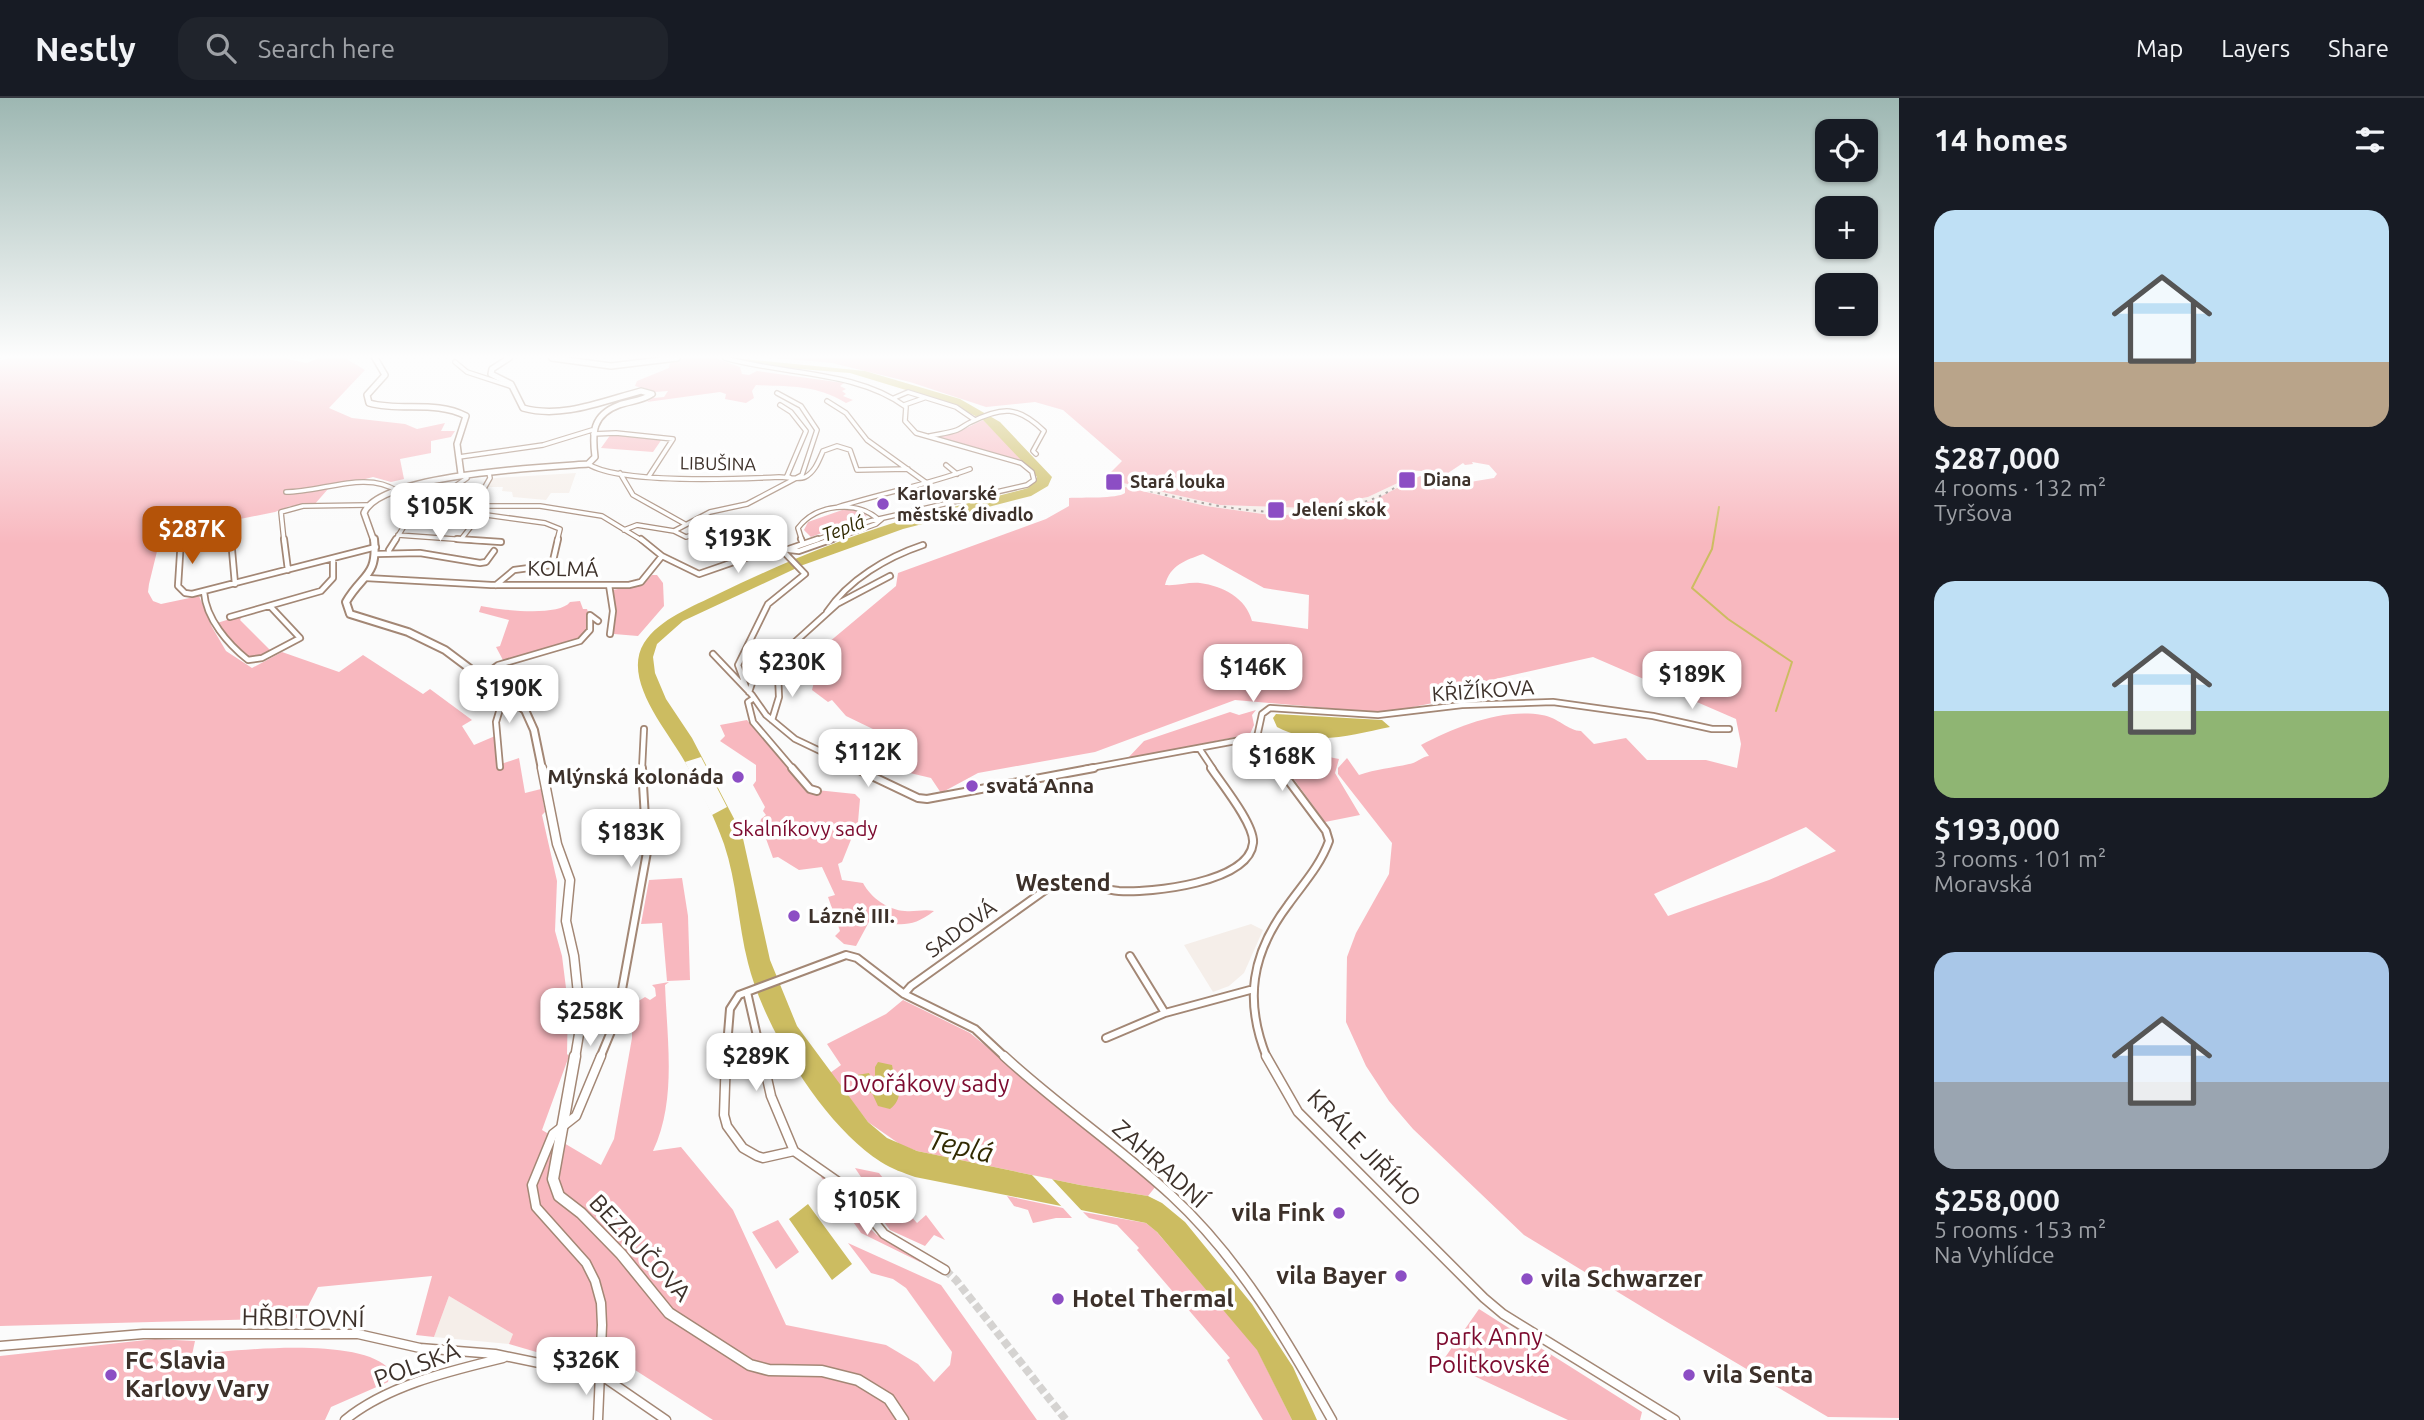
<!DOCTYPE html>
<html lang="en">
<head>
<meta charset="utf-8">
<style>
	body { margin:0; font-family:Ubuntu,sans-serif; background:#20242c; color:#f1f3f6; height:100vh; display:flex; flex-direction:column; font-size:26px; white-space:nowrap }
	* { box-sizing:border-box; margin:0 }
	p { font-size:23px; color:#9ea1a6 }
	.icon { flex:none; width:38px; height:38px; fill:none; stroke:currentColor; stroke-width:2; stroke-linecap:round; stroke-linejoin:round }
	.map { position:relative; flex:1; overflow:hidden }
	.details { display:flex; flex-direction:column; background:#171b24; width:525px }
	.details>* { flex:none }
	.controls { position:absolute; left:1815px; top:21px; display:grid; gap:14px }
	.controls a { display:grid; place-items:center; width:63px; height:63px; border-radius:14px; background:#171b24; box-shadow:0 2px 5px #0004; font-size:35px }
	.price { position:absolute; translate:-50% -60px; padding:0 16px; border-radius:14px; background:#fff; color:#222; font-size:23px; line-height:46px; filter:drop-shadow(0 2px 4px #0008) }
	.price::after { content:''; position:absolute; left:50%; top:42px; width:21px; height:16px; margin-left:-10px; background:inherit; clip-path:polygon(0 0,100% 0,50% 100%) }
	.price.current { background:#b45309; color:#fff }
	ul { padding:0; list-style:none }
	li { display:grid; align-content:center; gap:14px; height:371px; padding:0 35px }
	li span { display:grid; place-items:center; height:217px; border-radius:21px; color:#555 }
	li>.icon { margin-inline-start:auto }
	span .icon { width:126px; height:126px; fill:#fffc; stroke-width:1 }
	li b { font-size:30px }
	h2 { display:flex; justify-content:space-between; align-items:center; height:84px; padding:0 35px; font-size:30px }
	header { display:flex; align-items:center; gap:42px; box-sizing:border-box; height:98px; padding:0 35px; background:#171b24; border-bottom:2px solid #363941 }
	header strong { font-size:33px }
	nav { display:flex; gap:38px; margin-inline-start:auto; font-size:24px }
	.search { width:490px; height:63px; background:#20242c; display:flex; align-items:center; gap:18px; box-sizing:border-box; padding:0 24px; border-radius:21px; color:#9ea1a6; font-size:26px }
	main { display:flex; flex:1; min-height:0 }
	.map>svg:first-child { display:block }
</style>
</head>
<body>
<header>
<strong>Nestly</strong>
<div class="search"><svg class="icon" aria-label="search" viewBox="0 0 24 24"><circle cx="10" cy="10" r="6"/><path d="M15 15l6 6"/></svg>Search here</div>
<nav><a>Map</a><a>Layers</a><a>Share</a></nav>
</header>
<main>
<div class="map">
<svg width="1899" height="1322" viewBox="0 0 1899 1322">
	<rect width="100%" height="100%" fill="#fbfbfb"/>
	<!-- built -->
	<path fill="#f5eee9" d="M576,375l-7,20h-18l-5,7 -33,-3 -1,-5 -10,-1 1,-4h-17l4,-7 5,-2z
		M1402,383l5,2 -35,18 -95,15 -71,-10 -87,-21 4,-2 97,22 89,3 59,-11z
		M1251,826l12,6 -19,43 -15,13 -16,6 -29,-47z
		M449,1198l64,38 -4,10 -75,-7z"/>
	<!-- green -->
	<path fill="#f8b8bf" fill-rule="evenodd" d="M16,260h267l24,5 12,-5h26l20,12 -36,38 23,10 53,6 12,5 28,-6 -4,8h14l-4,6 -20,4v12l-31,6 4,20 -13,3 -18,-5 -45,12 -14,16 -24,1 -15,6 -114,23 -12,49 -1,8 5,9 8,3 38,-8 13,31 14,24 26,17 30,-16 57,20 24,-17 60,39 7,-5 42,31 -10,6 12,19 21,-9 3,29 21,-7 6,35 16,-4 4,23 -3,3 15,66 -2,50 7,25 6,48 -1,50 2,2 -27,74 59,35 13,-26 18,-101v-33l13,-8 5,3 6,-4 -1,-8 -3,-3 17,-3 -4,3c2,55 12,115 -12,166l28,-4 52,63 53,115 100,20 32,19 16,18 16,-17 2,-13 -46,-64 -13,-9 -22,-6 -23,-30 93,42 96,135h-324l-92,-59h-54l-58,-17 4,-10 -64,-38 -15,41 -18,-2 16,-59 -114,11 -16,31 -302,8v-966z
		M685,260h30l25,9 2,7 7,1 8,-4 87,12 -4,3 6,3 -4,2 4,3 -3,2 10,4 -7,3c-32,-19 -56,-16 -90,-18l-4,6 2,7 -8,5 -21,-4 1,-5 -6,-2 -73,10 6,-4 11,-1 4,-6 -13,1 -20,-6 2,-5 32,-13 1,-5z
		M777,260h1122v1060l-71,-1 -161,-95 -143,-87 -111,-106 -24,-28 -23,-35 -20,-44 1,-65 9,-24 33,-59 3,-31 -54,-69v-6l9,-10 12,17c17,-6 33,-7 50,-11 8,-1 12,-7 20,-8l-8,-11c35,-18 80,-37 121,-30 15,2 27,16 39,16l13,13 32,-6 21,22h59l31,8 4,-24 -5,-25 -143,-62 -111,25 -20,15 -78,16 -149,-13 -140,52 -117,21 -37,20 -10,-15 -38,-9 14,-15 -30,-18v-5l-31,-15 -14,-16 -4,2 -16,-12 2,-8 -4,-24 86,-72 2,-13 148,-54 23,-13v-8c13,-1 48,1 56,-5v-6l81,19 71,10 65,-8 30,-7 48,-25 44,7 30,-5 3,-4 -8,-9 -17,-3 1,2 -8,1 -2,-2 -15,10 -40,-3 -9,6 3,5 -34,16 -59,11 -89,-3 -97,-22 -12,-11 11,-11 -59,-51 -28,-8 -49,5 -76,-25 -78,-19zM1203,456l61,34 45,7 -1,34 -56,-8c-6,-23 -29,-35 -52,-38 -12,-1 -23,3 -35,2 5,-20 21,-25 38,-31zM1806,729l30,24 -67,29 -101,36 -14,-22z
		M983,322l43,43 -88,-26 20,-5z
		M611,336l51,5 -9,13 -52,-4z
		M845,411l14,1 8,6 -56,21 -7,-7 4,-8z
		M652,477h5l6,8 1,23 -26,30 -24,-2 -2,-44 31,-5z
		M580,503l3,8h4c4,11 1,19 -5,29l-78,24 -8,-15 4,-1 9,-26 -30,-8 2,-6c19,4 78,11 89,-4z
		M243,517l-3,5 31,31 -6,5 -18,1 -19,-19 -11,-15z
		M1256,612l-4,5 2,10 -4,9 -123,25 17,-18 86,-29 9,3z
		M747,622l60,69 48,5 5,5 -2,23 -16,40 -4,2 4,16 21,3c8,15 25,27 42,28 10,1 19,-2 29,0 -23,18 -36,14 -64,9l-14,26 -12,-2 -9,-8 5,-5 -12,-34 7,-2 -13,-28 -23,3 -21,-13 -5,1 -8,-22 -6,-8 2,-9 5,-4 -3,-4 2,-4 -12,-22 3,-4v-16l-36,-24 5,-5 -5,-11z
		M1274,638l45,19 20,4 -4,14 25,42 -35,7 -61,-84z
		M682,780l6,38 2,64 -23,1 -5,-58 -21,1 8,-44z
		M903,902l67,33 186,153 -8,10 -68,-11 -163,-34 -16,-6 -33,-23 -38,-49 11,-8 -14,-21 59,-30z
		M855,1070l24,5 13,16 -15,12z
		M823,1077l6,4 32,41 16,15 43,23v4l-59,-29 -40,-56z
		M1007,1098l56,12 9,10h-16l-23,5 -5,-13 -14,-4z
		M882,1105l11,6 10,-2 14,16 9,-8 19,25 -11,-5 -9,11 -35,-16 -15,-20z
		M1083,1114l63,11 10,8 101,118 35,71h-29l-36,-60 3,-2 -93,-108 2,-2 -22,-23 -28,-7z
		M778,1122l21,32 -23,17 -24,-37z
		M1479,1211l163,103 -2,8h-72l-111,-52 -18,-2z
		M155,1241l40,2 -3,14c43,-5 170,-19 198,15l-2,12 -57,25 -6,13h-325v-64z"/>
	<!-- water -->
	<path fill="#ccbc61" d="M734,260l131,13 95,28 40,23 52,55 -4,9 -17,10 -128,33 -100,36 -120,56 -26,23 -4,13 2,16 11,26 26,39 50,96 28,126 27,66 71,96 19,16 30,13 163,34 68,11 14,7 23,19 67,82 41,63 24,53h-25l-35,-70 -100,-118 -11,-9 -231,-46c-11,-4 -23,-8 -34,-15 -57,-36 -117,-134 -133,-199 -10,-39 -11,-81 -24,-119 -10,-28 -24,-56 -39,-82 -16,-30 -64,-82 -41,-119 15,-24 50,-37 74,-49 56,-27 112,-51 172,-70 45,-14 92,-23 138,-36l9,-11 -54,-57 -31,-16 -102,-31 -75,-6z
		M1276,616l106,6 8,7c-39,8 -76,20 -113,0l-4,-9z
		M878,964l14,3 1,5 -5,7 6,-1c8,11 7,25 -4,33l-12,-3 -6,-13 -7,-1 -10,-12 2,-5 12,-2 2,4 4,-1v-9z
		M808,1106l44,60 -20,16 -43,-61z"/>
	<!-- pier -->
	<path fill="#fbfbfb" d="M701,659l26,50 -15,8 -27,-53z
		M1032,1077l20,4 31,33 -20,-4z"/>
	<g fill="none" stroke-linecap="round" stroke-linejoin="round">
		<!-- stream -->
		<path stroke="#ccbc61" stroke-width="2" d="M1719,409l-7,42 -20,39 36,31 64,43 -16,49"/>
		<!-- minor-tunnel -->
		<path stroke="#d5d3d1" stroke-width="8" stroke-dasharray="8 3.5" stroke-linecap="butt" d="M945,1172l11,10 110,140"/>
		<!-- minor-far3 casing -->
		<g stroke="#a38775" stroke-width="6">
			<path id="minor-far3" d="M725,260c58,17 131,12 181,49l-1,14 11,12 105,30 11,9 2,8 -7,5 -157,36 -57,20
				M455,264l12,10 46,15
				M894,300l14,-6 48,15 19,13
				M827,303l19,12 21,27 61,44
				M780,307l11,7 15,19 -19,45 4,2
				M904,307l20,-7
				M593,336l23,-1 57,6 -24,37
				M930,338c9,-2 19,-3 27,-6 5,-2 9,-6 14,-8 32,-16 47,-16 73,9l-11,20 3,3
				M459,359l84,-12 49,-15
				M588,366c31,20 151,15 191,13 8,0 20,3 26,0 10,-5 14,-17 18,-26l14,-5 13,4 7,20 51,-1
				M946,367l11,9
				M620,375l13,22 52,29
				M286,394c36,0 81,-22 111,-1
				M482,394l8,-14 -1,-5
				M426,408h114l62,10 41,25
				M429,409l116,16 15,6 -3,12
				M838,409c44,-14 89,-22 132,-38
				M238,429l-8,6v-5z
				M624,432l13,-5 37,6 36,-19 37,-8 55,-29 15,-45 -16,-24 -24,-13
				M674,433l12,6 27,-9 22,1
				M230,435l1,8
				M398,437l84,6
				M462,440l18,-23
				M181,443v-7l8,-2 -8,7
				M284,443l-3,-29 22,-6 64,-1
				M395,443l14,-23 58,-40
				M802,443l-4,-13c18,-24 58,-28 80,-9
				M828,443l48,-17 6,-5"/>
		</g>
		<!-- minor-far2 casing -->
		<g stroke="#a38775" stroke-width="8">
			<path id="minor-far2" d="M181,441l-3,47 7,7 7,1 184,-47
				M231,441l4,45
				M284,441l4,31
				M457,441l44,3
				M641,441l21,17 37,18 69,-24h18l32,-11
				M801,441l2,5
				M389,452l7,-11
				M790,452l9,1 34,-12
				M376,456l44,-1 60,10 6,-1 8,-11
				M366,480l125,7h138l12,-3 21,-26
				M496,487l18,-15 38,-5 6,-26
				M609,487l4,26 -3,23
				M204,494c2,27 24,52 44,68l14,-2 38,-20 -30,-32
				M827,514c21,-32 60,-55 96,-67
				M230,519l91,-26 12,-13v-20
				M713,556l39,41 14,20 29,24 63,30
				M483,578l15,-11 82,-24 10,-11v-15l8,6
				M495,588l-1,5 8,11 -6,20 4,45
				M746,589l-8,-22 30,-61 37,-30 -22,-23
				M749,594l4,-12 84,-76 53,-28
				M754,600l-6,4 5,20 40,47
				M772,622l7,-23 -1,-24
				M1257,639l24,32
				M1257,639l5,-23 8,-6 108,7 84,-10 91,-3 100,14 59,13h17
				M1199,650l14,21
				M642,671l2,-40
				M1085,671l172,-32"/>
		</g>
		<!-- minor-far1 casing -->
		<g stroke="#a38775" stroke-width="10">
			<path id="minor-far1" d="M792,670l18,21 7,2
				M855,670l63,30 9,1 167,-31
				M1130,858l35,57
				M747,894l15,66
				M904,896l7,-8 144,-103c21,-5 43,6 64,8 31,2 130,-8 134,-48 2,-18 -32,-60 -42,-75
				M1106,940l59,-25 85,-23
				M600,960l17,-41 30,-165 -5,-84
				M726,960l4,-49 9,-14 107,-40 11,3 47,36 71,35 31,29
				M1267,960c-23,-57 -16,-104 21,-153 15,-21 32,-39 41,-64l-3,-10 -47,-63"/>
		</g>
		<!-- minor casing -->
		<g stroke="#a38775" stroke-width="11">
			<path id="minor" d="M726,958l-2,59 3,11 16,22 14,8 6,2 31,-7 53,37 37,46 61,36
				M762,958l9,40 23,55
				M1004,958c53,49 114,90 168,140 68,63 115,144 160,224
				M1266,958l32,56 186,186 19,16 172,106
				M0,1248l143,-12h215l62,14 75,6 107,22 64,44
				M345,1322c43,-35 105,-49 158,-62
				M598,1322l4,-95 -1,-22 -6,-22 -9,-18 -50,-56 -4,-22 21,-51 23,-18 25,-60"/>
		</g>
		<!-- tertiary-far3 casing -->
		<g stroke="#a38775" stroke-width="8">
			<path id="tertiary-far3" d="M375,260l10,17 -18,20 2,8c33,9 66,-3 97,13l-9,28 4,30
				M552,260l59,8 66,-8
				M374,443l-10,-28c15,-39 183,-46 224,-49l7,-7c-3,-24 -3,-42 24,-52 11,-4 23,-4 33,-11l-11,-3c-38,10 -79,28 -118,17l-12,-24 -20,-10 1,-5 17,-11"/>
		</g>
		<!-- tertiary-far2 casing -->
		<g stroke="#a38775" stroke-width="10">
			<path id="tertiary-far2" d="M374,441c4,38 -12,35 -28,63l4,12 58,18 37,18 80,60 9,20 8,39"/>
		</g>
		<!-- tertiary-far1 casing -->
		<g stroke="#a38775" stroke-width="11">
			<path id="tertiary-far1" d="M542,670l15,76 13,36 -4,41 8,35 7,66 -6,36"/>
		</g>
		<!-- tertiary casing -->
		<g stroke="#a38775" stroke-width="13">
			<path id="tertiary" d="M575,958l-22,123 6,17 22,17 40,41 48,59 81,52 19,5 53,1 36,9 31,19 14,21"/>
		</g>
		<!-- minor-far3 -->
		<use href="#minor-far3" stroke="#fff" stroke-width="3.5"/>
		<!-- minor-far2 -->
		<use href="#minor-far2" stroke="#fff" stroke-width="4.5"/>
		<!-- minor-far1 -->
		<use href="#minor-far1" stroke="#fff" stroke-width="6"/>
		<!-- minor -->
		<use href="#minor" stroke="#fff" stroke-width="8"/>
		<!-- tertiary-far3 -->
		<use href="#tertiary-far3" stroke="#fff" stroke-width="5"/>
		<!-- tertiary-far2 -->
		<use href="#tertiary-far2" stroke="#fff" stroke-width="6"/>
		<!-- tertiary-far1 -->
		<use href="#tertiary-far1" stroke="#fff" stroke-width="8"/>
		<!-- tertiary -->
		<use href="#tertiary" stroke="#fff" stroke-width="10"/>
		<!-- rail -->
		<path stroke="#948d8a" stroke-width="2" stroke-dasharray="2.5 5" stroke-linecap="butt" d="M1114,384c83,21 180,48 264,15 11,-5 22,-13 32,-19"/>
	</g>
	<!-- sky -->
	<linearGradient id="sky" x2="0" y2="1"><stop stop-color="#9db7b2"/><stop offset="0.58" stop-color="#fdfdfd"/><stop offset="1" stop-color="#fdfdfd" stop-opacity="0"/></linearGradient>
	<rect width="1899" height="446" fill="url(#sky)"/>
	<!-- markers -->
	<g fill="#8c4ec4" stroke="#fff" stroke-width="2.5">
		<rect x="1398" y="373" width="18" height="18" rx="3.5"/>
		<rect x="1105" y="375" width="18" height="18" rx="3.5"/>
		<circle cx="883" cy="406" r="7"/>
		<rect x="1267" y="403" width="18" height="18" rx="3.5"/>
		<circle cx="738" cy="679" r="7"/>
		<circle cx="972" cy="688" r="7"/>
		<circle cx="794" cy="818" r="7"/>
		<circle cx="1339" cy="1115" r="7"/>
		<circle cx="1401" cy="1178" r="7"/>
		<circle cx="1527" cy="1181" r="7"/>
		<circle cx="1058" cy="1201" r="7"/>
		<circle cx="111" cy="1277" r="7"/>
		<circle cx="1689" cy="1277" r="7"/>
	</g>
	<g text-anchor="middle" stroke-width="7" stroke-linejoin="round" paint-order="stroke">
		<!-- far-street labels -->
		<g font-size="18" fill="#3d312a" stroke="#fff">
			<text transform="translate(718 366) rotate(1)" y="6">LIBUŠINA</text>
		</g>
		<!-- far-poi labels -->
		<g font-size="18" font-weight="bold" fill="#3d312a" stroke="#fff" text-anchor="start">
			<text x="1423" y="388">Diana</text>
			<text x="1130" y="390">Stará louka</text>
			<text x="897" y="402">Karlovarské<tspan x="897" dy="21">městské divadlo</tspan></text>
			<text x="1292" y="418">Jelení skok</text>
		</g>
		<!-- far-water labels -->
		<g font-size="19" font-style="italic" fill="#312a02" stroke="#fff">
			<text transform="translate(843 430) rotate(-20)" y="7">Teplá</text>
		</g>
		<!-- street labels -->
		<g font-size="21" fill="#3d312a" stroke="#fff">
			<text transform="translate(563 471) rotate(1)" y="7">KOLMÁ</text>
			<text transform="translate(1483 593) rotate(-4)" y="7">KŘIŽÍKOVA</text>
			<text transform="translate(961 831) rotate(-36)" y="7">SADOVÁ</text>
		</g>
		<!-- poi labels -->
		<g font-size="21" font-weight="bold" fill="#3d312a" stroke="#fff" text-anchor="start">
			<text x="724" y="686" text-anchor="end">Mlýnská kolonáda</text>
			<text x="986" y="695">svatá Anna</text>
			<text x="808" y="825">Lázně III.</text>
		</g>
		<!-- park labels -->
		<g font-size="21" fill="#7c0a2e" stroke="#fff">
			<text x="805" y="738">Skalníkovy sady</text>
		</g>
		<!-- neighbourhood labels -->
		<g font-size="23" font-weight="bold" fill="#3d312a" stroke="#fff">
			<text x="1063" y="793">Westend</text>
		</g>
		<!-- near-park labels -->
		<g font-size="24" fill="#7c0a2e" stroke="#fff">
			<text x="926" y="994">Dvořákovy sady</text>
			<text x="1489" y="1247">park Anny<tspan x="1489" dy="28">Politkovské</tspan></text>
		</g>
		<!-- near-street labels -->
		<g font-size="24" fill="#3d312a" stroke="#fff">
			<text transform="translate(1364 1050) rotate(46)" y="8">KRÁLE JIŘÍHO</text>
			<text transform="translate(1160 1066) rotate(42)" y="8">ZAHRADNÍ</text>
			<text transform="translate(640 1150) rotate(47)" y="8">BEZRUČOVA</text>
			<text transform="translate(303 1220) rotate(1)" y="8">HŘBITOVNÍ</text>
			<text transform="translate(417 1267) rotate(-20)" y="8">POLSKÁ</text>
		</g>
		<!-- near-poi labels -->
		<g font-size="24" font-weight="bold" fill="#3d312a" stroke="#fff" text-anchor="start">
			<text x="1325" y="1123" text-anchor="end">vila Fink</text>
			<text x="1387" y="1186" text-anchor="end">vila Bayer</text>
			<text x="1541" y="1189">vila Schwarzer</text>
			<text x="1072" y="1209">Hotel Thermal</text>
			<text x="125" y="1271">FC Slavia<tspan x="125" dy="28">Karlovy Vary</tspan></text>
			<text x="1703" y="1285">vila Senta</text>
		</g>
		<!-- near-water labels -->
		<g font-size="28" font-style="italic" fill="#312a02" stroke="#fff">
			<text transform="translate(961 1048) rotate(13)" y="10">Teplá</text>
		</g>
	</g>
</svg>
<div class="controls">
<a><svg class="icon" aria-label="locate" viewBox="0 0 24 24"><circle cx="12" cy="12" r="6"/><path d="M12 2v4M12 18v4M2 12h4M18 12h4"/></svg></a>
<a>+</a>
<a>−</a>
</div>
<b class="price" style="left:440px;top:445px">$105K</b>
<b class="price current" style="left:192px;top:468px">$287K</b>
<b class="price" style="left:738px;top:477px">$193K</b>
<b class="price" style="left:792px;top:601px">$230K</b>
<b class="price" style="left:1253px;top:606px">$146K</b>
<b class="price" style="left:1692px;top:613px">$189K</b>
<b class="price" style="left:509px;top:627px">$190K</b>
<b class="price" style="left:868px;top:691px">$112K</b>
<b class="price" style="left:1282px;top:695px">$168K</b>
<b class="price" style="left:631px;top:771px">$183K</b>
<b class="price" style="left:590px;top:950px">$258K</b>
<b class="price" style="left:756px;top:995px">$289K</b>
<b class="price" style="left:867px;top:1139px">$105K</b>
<b class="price" style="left:586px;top:1299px">$326K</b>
</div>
<section class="details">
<h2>14 homes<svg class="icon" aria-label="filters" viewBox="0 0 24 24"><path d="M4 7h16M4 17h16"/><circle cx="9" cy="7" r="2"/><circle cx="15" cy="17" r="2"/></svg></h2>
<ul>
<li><span style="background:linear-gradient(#bfe0f5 70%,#b9a48a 0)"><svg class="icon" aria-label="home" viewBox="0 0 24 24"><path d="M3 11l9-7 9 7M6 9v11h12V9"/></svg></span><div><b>$287,000</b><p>4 rooms · 132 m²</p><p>Tyršova</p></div></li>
<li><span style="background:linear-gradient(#bfe0f5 60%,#8fb573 0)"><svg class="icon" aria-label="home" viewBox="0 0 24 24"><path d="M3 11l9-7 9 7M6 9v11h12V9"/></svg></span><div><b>$193,000</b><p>3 rooms · 101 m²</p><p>Moravská</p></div></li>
<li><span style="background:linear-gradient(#a9c7e8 60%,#9aa5b1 0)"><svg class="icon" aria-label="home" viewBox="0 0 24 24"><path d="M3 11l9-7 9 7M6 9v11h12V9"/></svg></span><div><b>$258,000</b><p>5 rooms · 153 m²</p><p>Na Vyhlídce</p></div></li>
</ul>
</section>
</main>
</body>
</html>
